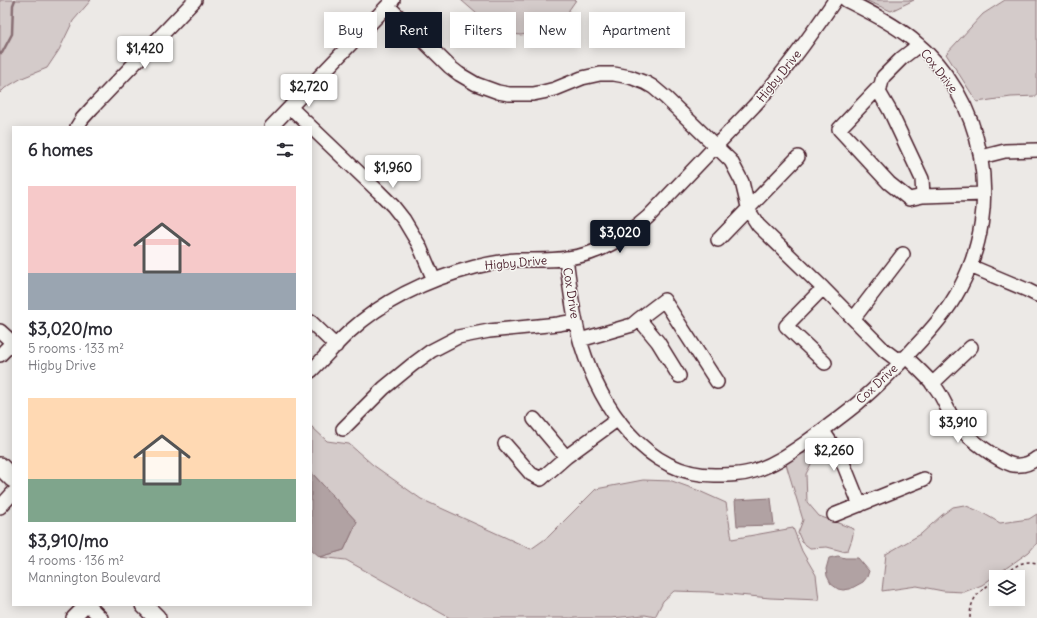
<!DOCTYPE html>
<html lang="en">
<head>
<meta charset="utf-8">
<style>
	body { margin:0; font-family:Delius,sans-serif; background:#f2f2f3; color:#2b2b33; height:100vh; display:flex; flex-direction:column; font-size:15px; white-space:nowrap }
	* { box-sizing:border-box; margin:0 }
	p { font-size:13px; color:#7c7c81 }
	.icon { flex:none; width:22px; height:22px; fill:none; stroke:currentColor; stroke-width:2; stroke-linecap:round; stroke-linejoin:round }
	.map { position:relative; flex:1; overflow:hidden }
	.details { position:absolute; left:12px; top:126px; width:300px; height:480px; display:flex; flex-direction:column; background:#fff; border-radius:0px; box-shadow:0 2px 10px #0003 }
	.details>* { flex:none }
	.banner { position:absolute; left:324px; top:12px; width:380px; height:36px; display:flex; gap:8px }
	.controls { position:absolute; left:989px; top:570px; display:grid; gap:8px }
	.controls a { display:grid; place-items:center; width:36px; height:36px; border-radius:0px; background:#fff; box-shadow:0 2px 10px #0003; font-size:20px }
	.price { position:absolute; translate:-50% -34px; padding:0 9px; border-radius:4px; background:#fff; color:#222; font-size:13px; line-height:26px; filter:drop-shadow(0 1px 2px #0008) }
	.price::after { content:''; position:absolute; left:50%; top:24px; width:12px; height:9px; margin-left:-6px; background:inherit; clip-path:polygon(0 0,100% 0,50% 100%) }
	.price.selected { background:#111827; color:#fff }
	ul { padding:0; list-style:none }
	li { display:grid; align-content:center; gap:8px; height:212px; padding:0 16px }
	li span { display:grid; place-items:center; height:124px; border-radius:0px; color:#555 }
	li>.icon { margin-inline-start:auto }
	span .icon { width:72px; height:72px; fill:#fffc; stroke-width:1 }
	li b { font-size:17px }
	h2 { display:flex; justify-content:space-between; align-items:center; height:48px; padding:0 16px; font-size:17px }
	.pill { padding:0 14px; border-radius:0px; background:#fff; box-shadow:0 2px 10px #0003; font-size:14px; line-height:36px }
	.pill.selected { background:#111827; color:#fff }
	.map>svg:first-child { display:block }
</style>
</head>
<body>
<div class="map">
<svg width="1037" height="618" viewBox="0 0 1037 618">
	<rect width="100%" height="100%" fill="#ece9e6"/>
	<filter id="ink" filterUnits="userSpaceOnUse"><feTurbulence type="fractalNoise" baseFrequency=".025" numOctaves="2"/><feDisplacementMap in="SourceGraphic" scale="8" xChannelSelector="R" yChannelSelector="G"/><feConvolveMatrix kernelMatrix="1 2 1 2 8 2 1 2 1" color-interpolation-filters="sRGB"/></filter>
	<g filter="url(#ink)">
		<!-- green -->
		<path fill="#d4cbca" stroke="#8f757a" d="M0,0h91l-18,21 -14,29 -12,18 -25,10 -17,10 -5,5z
			M461,0h115l-7,10v13l-2,4 -20,5 -27,3 -18,-3 -25,-18z
			M865,0h49l-23,11z
			M1005,0h32v96l-26,1 -34,5 -31,-48 37,-40z
			M311,426l16,15 22,3 24,21 48,34 110,50 17,-12 48,-48 47,-9 29,1 25,9 29,13 6,36 61,-11 9,23 14,24 3,25 -49,-2 -62,-6 -34,-1 -11,10 -8,16 -10,-2 -34,3h-161l-104,-58 -26,-3 24,-7 13,-28 -46,-50z
			M805,453l8,1 -1,8 -6,12 1,28 12,14 35,13 -2,10 -4,11 -6,1 -15,-4 -17,1 -8,-6 -4,-9 5,-13 -17,-56 8,-8z
			M964,505l17,7 19,11 29,-4 8,-5v29l-8,9 -47,33 -18,7 -21,-1 -26,-5 -35,5 4,-37 35,-20 21,-19 11,-8z"/>
		<!-- water -->
		<path fill="#b1a2a3" stroke="#886e73" d="M311,472l46,50 -13,28 -24,7 -9,-8z
			M771,498l3,27 -37,1 -2,-26z
			M838,556l7,2h13l11,13 -2,6 -4,5 -13,7 -7,1 -5,-1 -7,-5 -4,-8 -1,-7 3,-11z"/>
		<g fill="none" stroke-linecap="round" stroke-linejoin="round">
			<!-- stream -->
			<path stroke="#886e73" stroke-width="2.5" d="M0,53h2l10,-19 1,-29 2,-5"/>
			<!-- minor casing -->
			<g stroke="#4a1f2b" stroke-width="16">
				<path id="minor" d="M388,6l62,61 9,7 17,10 22,8 11,2h24l10,-2 12,-3 27,-11 18,-4h14l16,3 16,6 7,4 13,11 65,63 11,21 7,29 9,14 65,63
					M881,85l-42,44 50,54 20,16 14,-3 -1,-17 -32,-68 -11,-19 4,-15 19,-19 17,-13
					M290,107l21,20
					M77,127l5,-8 10,-11 103,-108
					M271,127l122,-127
					M311,127l68,65 14,14 11,14 15,25 15,35
					M981,157l24,-6 32,-1
					M923,196l61,-2
					M718,240l80,-83
					M566,258c4,29 7,58 15,86 19,61 63,132 135,131 13,0 26,0 38,-4 19,-6 35,-17 51,-28 18,-13 36,-26 53,-40 20,-17 38,-35 55,-54 18,-19 35,-38 47,-61 44,-83 26,-189 -48,-249 -20,-16 -43,-27 -66,-39
					M970,266l57,24 10,5
					M854,318l49,-64
					M639,319l25,-19 53,82
					M311,322l25,24
					M0,331l13,12
					M580,340l52,-15 7,-6 19,23 21,34
					M0,355l13,-13
					M825,363l-39,-37 37,-38 61,62 12,9 10,-2c10,10 21,19 30,31 9,12 13,28 23,39 9,11 42,36 55,38 9,1 17,-2 23,-7
					M311,371c13,-13 25,-27 38,-39 35,-32 80,-53 126,-65 13,-3 27,-6 41,-7 17,0 35,1 52,-2 32,-4 56,-20 80,-41l106,-111c30,-33 56,-69 81,-106
					M932,384l39,-37
					M534,419l32,38
					M343,429l41,-41 28,-23 19,-14 27,-14 31,-6 69,-7 17,-3
					M823,431l14,21 6,11 17,42
					M505,444l26,30 10,5 25,-22 52,-38
					M0,507l13,-14
					M834,515l90,-36
					M88,605l13,13
					M73,618l13,-13"/>
			</g>
			<!-- major casing -->
			<g stroke="#4a1f2b" stroke-width="20">
				<path id="major" d="M0,466l13,13
					M144,605l13,13"/>
			</g>
			<!-- path -->
			<path stroke="#4a1f2b" stroke-width="1.5" stroke-dasharray="3 3" stroke-linecap="butt" d="M1001,577c13,-9 19,-18 36,-14
				M970,618c0,-21 10,-27 26,-38"/>
			<!-- minor -->
			<use href="#minor" stroke="#f6f6f2" stroke-width="13"/>
			<!-- major -->
			<use href="#major" stroke="#f6f6f2" stroke-width="17"/>
		</g>
	</g>
	<g text-anchor="middle" stroke-width="3" stroke-linejoin="round" paint-order="stroke">
		<!-- street labels -->
		<g font-size="12" fill="#4a1f2b" stroke="#f6f6f2">
			<text transform="translate(939 71) rotate(52)" y="4">Cox Drive</text>
			<text transform="translate(779 76) rotate(-51)" y="4">Higby Drive</text>
			<text transform="translate(516 263) rotate(-5)" y="4">Higby Drive</text>
			<text transform="translate(571 293) rotate(81)" y="4">Cox Drive</text>
			<text transform="translate(877 384) rotate(-43)" y="4">Cox Drive</text>
		</g>
	</g>
</svg>
<div class="controls">
<a><svg class="icon" aria-label="layers" viewBox="0 0 24 24"><path d="M12 4l9 5-9 5-9-5zM3 14l9 5 9-5"/></svg></a>
</div>
<b class="price" style="left:145px;top:70px">$1,420</b>
<b class="price" style="left:309px;top:108px">$2,720</b>
<b class="price" style="left:393px;top:189px">$1,960</b>
<b class="price selected" style="left:620px;top:254px">$3,020</b>
<b class="price" style="left:958px;top:444px">$3,910</b>
<b class="price" style="left:834px;top:472px">$2,260</b>
<div class="banner">
<a class="pill">Buy</a>
<a class="pill selected">Rent</a>
<a class="pill">Filters</a>
<a class="pill">New</a>
<a class="pill">Apartment</a>
</div>
<section class="details">
<h2>6 homes<svg class="icon" aria-label="filters" viewBox="0 0 24 24"><path d="M4 7h16M4 17h16"/><circle cx="9" cy="7" r="2"/><circle cx="15" cy="17" r="2"/></svg></h2>
<ul>
<li><span style="background:linear-gradient(#f6c9c9 70%,#9aa5b1 0)"><svg class="icon" aria-label="home" viewBox="0 0 24 24"><path d="M3 11l9-7 9 7M6 9v11h12V9"/></svg></span><div><b>$3,020/mo</b><p>5 rooms · 133 m²</p><p>Higby Drive</p></div></li>
<li><span style="background:linear-gradient(#ffd9b3 65%,#7fa58c 0)"><svg class="icon" aria-label="home" viewBox="0 0 24 24"><path d="M3 11l9-7 9 7M6 9v11h12V9"/></svg></span><div><b>$3,910/mo</b><p>4 rooms · 136 m²</p><p>Mannington Boulevard</p></div></li>
</ul>
</section>
</div>
</body>
</html>
